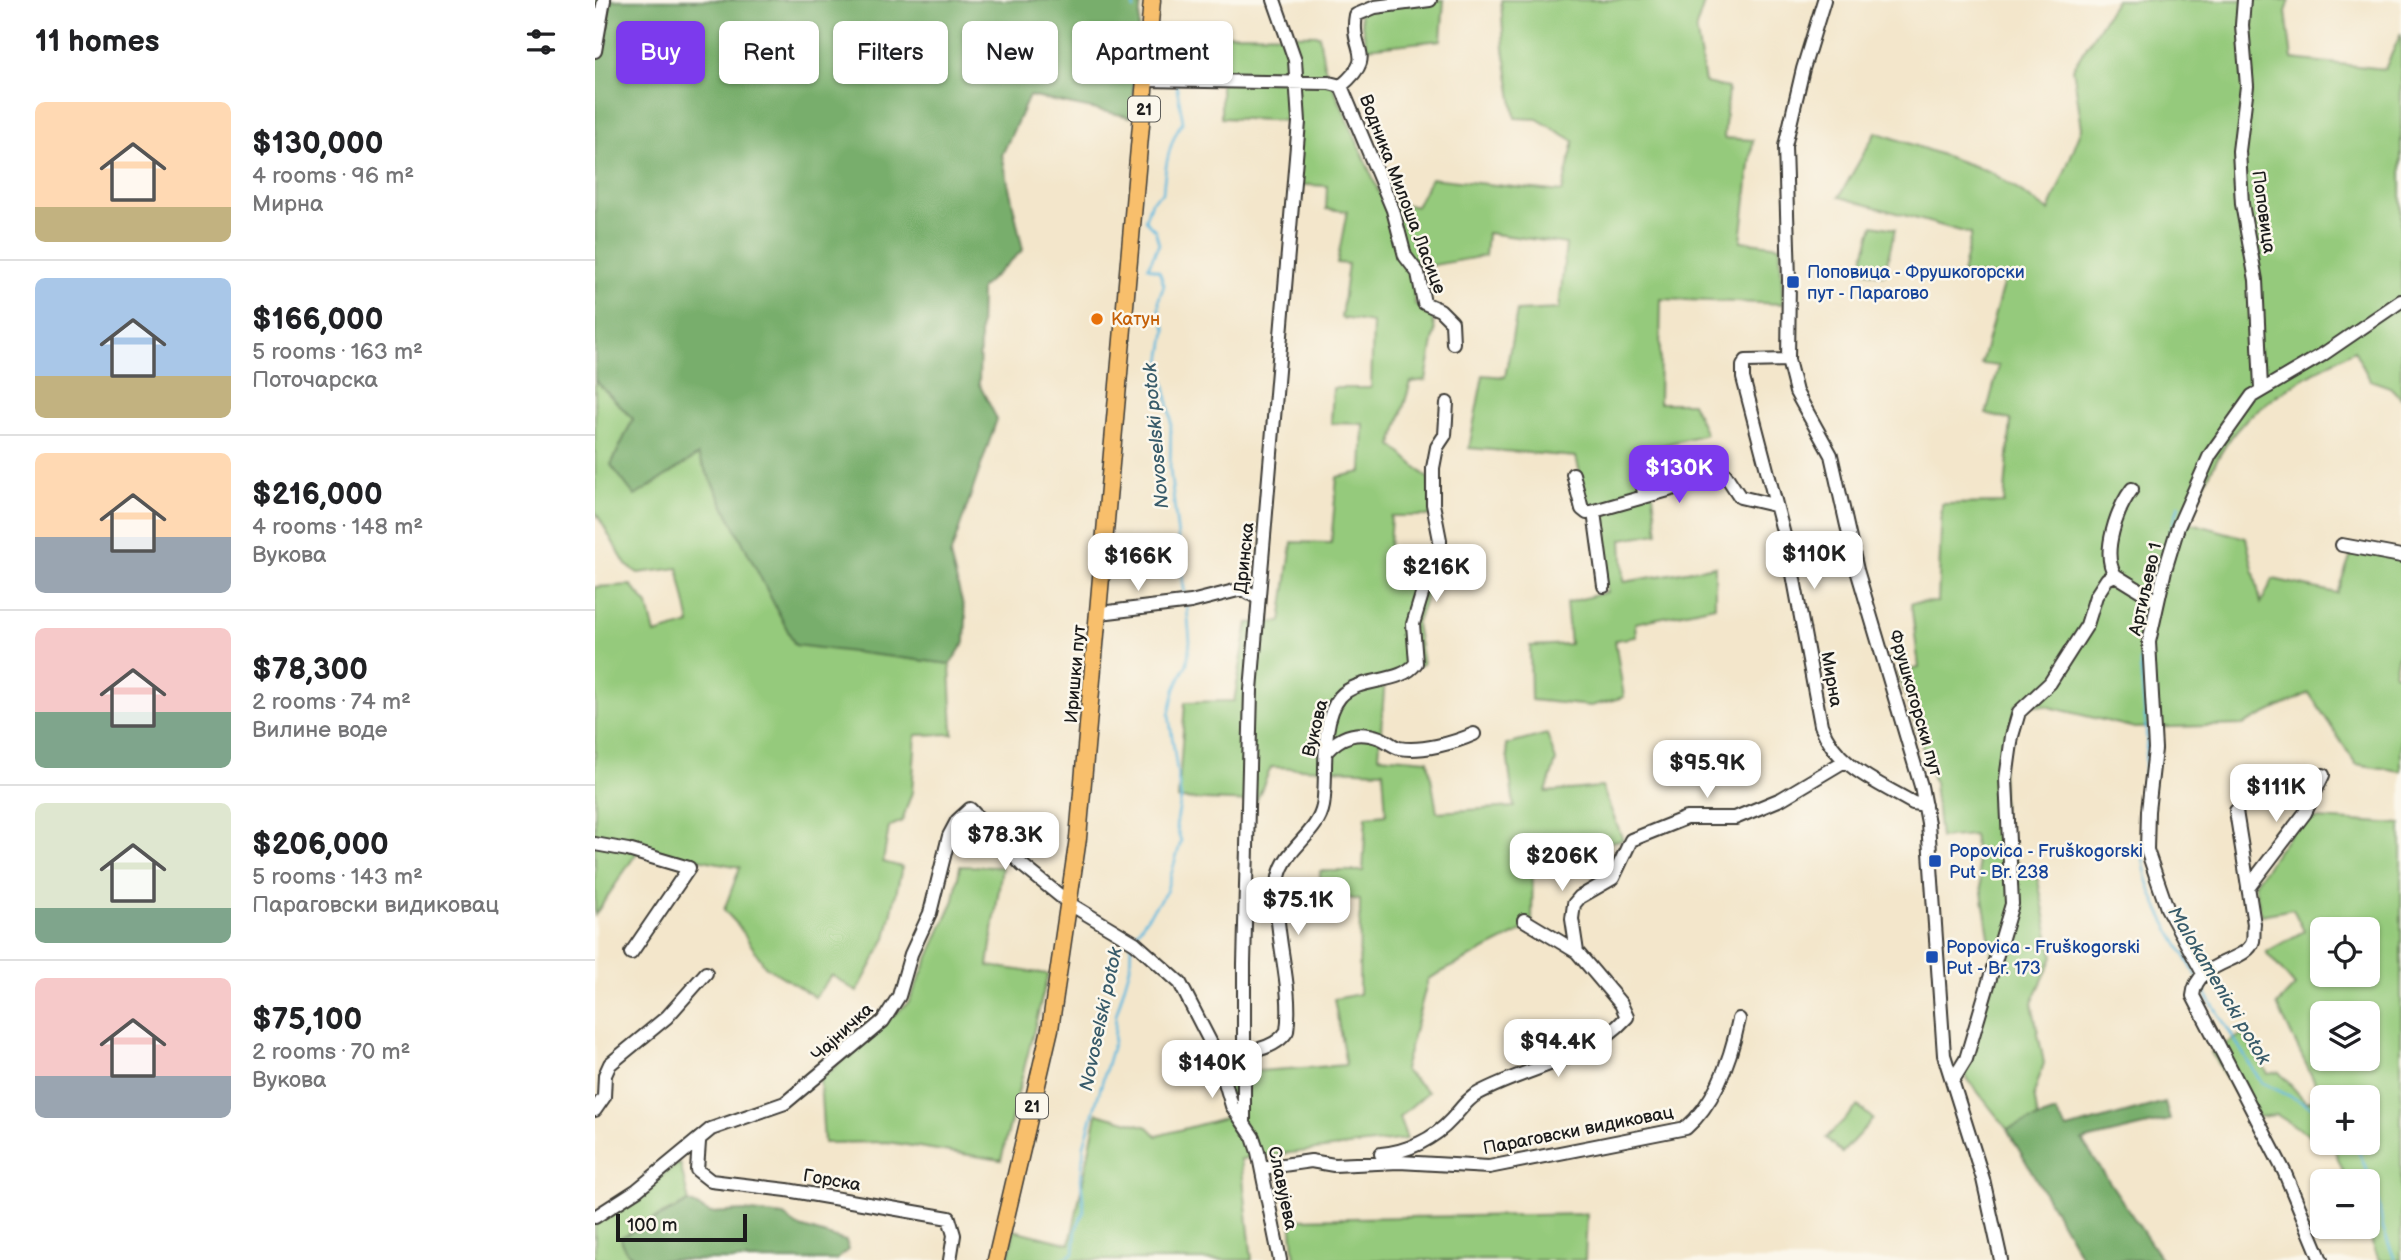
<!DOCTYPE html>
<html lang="en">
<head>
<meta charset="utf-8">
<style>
	body { margin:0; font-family:"Balsamiq Sans",sans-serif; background:#f2f2f2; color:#202124; height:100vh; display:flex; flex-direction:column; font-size:26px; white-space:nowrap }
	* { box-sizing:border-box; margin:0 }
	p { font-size:23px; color:#757577 }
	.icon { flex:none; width:38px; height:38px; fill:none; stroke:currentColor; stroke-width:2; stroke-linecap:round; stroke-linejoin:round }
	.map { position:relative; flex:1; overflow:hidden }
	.sheet { display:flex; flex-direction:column; background:#fff; width:595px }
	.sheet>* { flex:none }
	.guide { position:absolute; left:21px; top:21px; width:665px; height:63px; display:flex; gap:14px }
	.tools { position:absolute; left:1715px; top:917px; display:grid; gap:14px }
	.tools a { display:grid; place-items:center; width:70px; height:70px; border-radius:10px; background:#fff; box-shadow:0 2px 5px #0004; font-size:35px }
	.scale { position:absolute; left:21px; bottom:18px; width:131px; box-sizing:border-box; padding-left:7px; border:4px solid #1c1c1c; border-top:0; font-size:19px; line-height:24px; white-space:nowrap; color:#1c1c1c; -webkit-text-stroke:5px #fbf7ec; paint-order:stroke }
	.price { position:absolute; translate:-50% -60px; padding:0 16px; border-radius:14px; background:#fff; color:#222; font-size:23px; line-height:46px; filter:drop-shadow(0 2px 4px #0008) }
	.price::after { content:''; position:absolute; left:50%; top:42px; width:21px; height:16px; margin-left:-10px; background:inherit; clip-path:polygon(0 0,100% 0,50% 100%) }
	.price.on { background:#7c3aed; color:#fff }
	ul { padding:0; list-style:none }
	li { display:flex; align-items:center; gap:21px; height:175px; padding:0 35px }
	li+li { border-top:2px solid #e0e0e0 }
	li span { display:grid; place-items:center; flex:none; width:196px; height:140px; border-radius:10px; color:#555 }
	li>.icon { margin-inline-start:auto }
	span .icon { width:84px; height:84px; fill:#fffc; stroke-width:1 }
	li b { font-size:30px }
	h2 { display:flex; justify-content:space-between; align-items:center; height:84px; padding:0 35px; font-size:30px }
	.pill { padding:0 24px; border-radius:10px; background:#fff; box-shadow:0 2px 5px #0004; font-size:24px; line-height:63px }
	.pill.on { background:#7c3aed; color:#fff }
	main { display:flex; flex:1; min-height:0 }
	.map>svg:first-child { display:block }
</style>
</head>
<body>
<main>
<section class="sheet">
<h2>11 homes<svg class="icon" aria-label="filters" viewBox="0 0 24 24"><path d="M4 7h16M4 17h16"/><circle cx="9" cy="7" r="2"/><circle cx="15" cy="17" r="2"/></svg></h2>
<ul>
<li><span style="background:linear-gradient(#ffd9b3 75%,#c2b280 0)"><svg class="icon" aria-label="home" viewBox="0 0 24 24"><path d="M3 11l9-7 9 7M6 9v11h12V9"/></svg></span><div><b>$130,000</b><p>4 rooms · 96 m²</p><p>Мирна</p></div></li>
<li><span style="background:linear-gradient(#a9c7e8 70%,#c2b280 0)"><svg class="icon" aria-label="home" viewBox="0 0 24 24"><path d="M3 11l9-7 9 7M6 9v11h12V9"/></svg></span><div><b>$166,000</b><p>5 rooms · 163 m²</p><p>Поточарска</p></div></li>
<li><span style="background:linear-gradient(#ffd9b3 60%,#9aa5b1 0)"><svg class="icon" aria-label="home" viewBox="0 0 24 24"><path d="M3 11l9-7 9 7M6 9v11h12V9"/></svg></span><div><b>$216,000</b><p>4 rooms · 148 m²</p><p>Вукова</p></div></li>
<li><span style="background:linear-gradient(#f6c9c9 60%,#7fa58c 0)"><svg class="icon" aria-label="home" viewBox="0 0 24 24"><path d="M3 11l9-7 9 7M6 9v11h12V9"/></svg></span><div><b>$78,300</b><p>2 rooms · 74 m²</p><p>Вилине воде</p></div></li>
<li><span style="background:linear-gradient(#dfe7d0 75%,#7fa58c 0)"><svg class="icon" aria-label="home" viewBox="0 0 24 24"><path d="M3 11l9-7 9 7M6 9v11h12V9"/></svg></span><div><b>$206,000</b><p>5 rooms · 143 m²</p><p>Параговски видиковац</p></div></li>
<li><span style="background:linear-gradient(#f6c9c9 70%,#9aa5b1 0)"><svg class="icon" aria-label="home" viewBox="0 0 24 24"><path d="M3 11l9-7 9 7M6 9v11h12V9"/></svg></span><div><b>$75,100</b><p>2 rooms · 70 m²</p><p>Вукова</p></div></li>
</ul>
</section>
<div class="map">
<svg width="1806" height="1260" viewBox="0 0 1806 1260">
	<rect width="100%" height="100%" fill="#fbf7ec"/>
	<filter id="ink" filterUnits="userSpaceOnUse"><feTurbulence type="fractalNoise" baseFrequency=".0143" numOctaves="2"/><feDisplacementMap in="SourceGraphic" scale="14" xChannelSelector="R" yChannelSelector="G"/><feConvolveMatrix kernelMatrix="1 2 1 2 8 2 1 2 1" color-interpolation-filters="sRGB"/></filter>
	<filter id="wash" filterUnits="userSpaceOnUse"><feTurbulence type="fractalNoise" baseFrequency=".00686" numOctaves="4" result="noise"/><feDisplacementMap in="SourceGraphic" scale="28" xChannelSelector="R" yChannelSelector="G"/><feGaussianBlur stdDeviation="1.57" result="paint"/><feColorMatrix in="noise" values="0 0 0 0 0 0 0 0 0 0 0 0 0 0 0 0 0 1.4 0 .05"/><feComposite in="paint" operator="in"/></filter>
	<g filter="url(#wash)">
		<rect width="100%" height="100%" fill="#f3e6cb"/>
		<!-- green -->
		<path fill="#95ca7c" stroke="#58734c" stroke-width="2" fill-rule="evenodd" d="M779,0h70l-3,40 -74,8 -9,-41z
			M906,0h204l-9,28 9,55 23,5 -4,50 29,2 -12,101 39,5 3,58 -122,-5 -2,104h33l14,31 -59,15 11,84 -36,6 2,43 91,-16v40l-80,17 1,14 -21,3 9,57 -33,9 -60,-6 -1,-54 40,-2 -4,-41 41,-11 -8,-78 -8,3 -15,-60 -107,-9 14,-73 22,2 12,-66 42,-2 7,-65 -79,-11 -2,23 -74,13 4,35 17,12 3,15 -9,49 -15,2 -19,63 37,34 3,37h-41l-4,61 45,4 -16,43 7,40 -38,14 -6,78 49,4 9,52 77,-5 -8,-62 41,-11 9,27 -10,31 56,-5 21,53 -90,14 -1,72 -104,53 -24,91 24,22 -29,25 8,22 -166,20 11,101h-244l6,-30 56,14 27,-131 51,14 9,9 71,-19 -12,-43 130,-9 -12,-66 25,-5 1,-94 -40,-7v-22h43l3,-55 20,-2 -3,-43 -112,-4 -15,35 -78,-3 7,-97 49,-1 14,-78 33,-1 11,-80 39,1 6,-66 25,-5 2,-48 -33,-1 2,-35h38l2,-65 -32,-5 7,-54 -11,-1 10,-52 -21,-2 1,-23 -38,-2 6,-63 -74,-3v-84l98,1 5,30 59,137 33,4 15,-28 131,14 12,-51 -37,-22 -22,-1 -11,-69z
			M1521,0h174l-4,12 6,47 93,10 16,-36v365l-11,-11 -20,-7 -16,-30c-35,20 -73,39 -104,66 -30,27 -46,70 -62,106l58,16 15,65 12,-24 64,14 17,-47 47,11v83l-7,34 7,2v95l-45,-7 -47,-71 -66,32 -108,3 -90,-22 -28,-3 -15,68 1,77 35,32 15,77 -21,46 12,60 -10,31 4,25 -31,10 -44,-56 32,-98 -22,-140 -33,3 -6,-55 -36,-111 21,-4 -8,-65 27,-1 4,-98 62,-1 7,-83 -25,-6 13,-48 -18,-2 24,-87 -43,-3 9,-40 -132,-37 37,-65 115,40 58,39 33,-83 -9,-60z
			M1278,225l22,4 -11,46 -24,-5z
			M0,380l38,39 -22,46 24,31 63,-41 97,189 155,20 3,70 -37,1 -4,57 -10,29 -13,6 -6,35 19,5 -16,71 -29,54 -25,-17 -17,22 -50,-31 -27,-41 -14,-15 16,-43 -100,-19 -45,67v-328l36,-2 17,20 7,29 35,-10 -12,-56 -40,5 -12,-8 -31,-54z
			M1706,818l100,6v436h-22l-13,-33 2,-46h-21l-12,-30 -58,-36 -18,2 -13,-5 -35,-60 32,-18 25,40 11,-2 27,30 16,-5 -45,-92 18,-19 -29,-34 38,-21 -11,-22 -32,6 -7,-31zM1727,929h46v46h-46zM1727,1013h46v46h-46zM1727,1097h46v46h-46z
			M365,866l42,1 -14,99 60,8 -47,186 -114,-18 -63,1 -4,-63 89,-78 45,-102z
			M1263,1106l15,13 -31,34 -16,-15z
			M85,1163l9,39 -43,20 -16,35 18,3h-53v-41z
			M992,1214l-2,46h-290l-4,-41z"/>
		<!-- forest -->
		<path fill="#78ae6c" stroke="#4a6544" stroke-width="2" d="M0,0h546l-10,117 -102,-21 -27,59 21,95 -42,38 -2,96 18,35 -47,137 16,61 -1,25 -15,22 -155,-19 -97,-190 -63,41 -24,-31 22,-46 -38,-39z
			M1570,1102l5,18 -88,21 80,119h-79l-76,-131 49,-17 11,17z
			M94,1202l21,11 34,-2 40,5 13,10 49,15 3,9 -13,10h-188c-16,-3 -25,-5 -27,-23z"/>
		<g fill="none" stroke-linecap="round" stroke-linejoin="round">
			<!-- stream -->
			<path stroke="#61b9de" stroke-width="2.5" d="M537,0l2,9
				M565,27l11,17 4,33
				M581,83l7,38c-14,20 -18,46 -20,71l-12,10 -6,18 10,10 4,14 -11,23 11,4 5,14 -5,14v11l7,20 -5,32 10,57 -1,50 15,128
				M1564,569l20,-64
				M1547,808l5,-69 -7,-76 3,-16
				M1548,856c4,45 33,82 54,121
				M537,938l34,-46 15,-51 -5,-15 5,-27 -12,-84 6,-26 12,-26 3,-22 -3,-34
				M1606,986l60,96 61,30
				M1760,1143l22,51 6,35 12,31
				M466,1260l13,-7 2,-24 8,-18 -3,-32 3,-34 30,-104 2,-26 14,-48 1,-23"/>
		</g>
	</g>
	<g filter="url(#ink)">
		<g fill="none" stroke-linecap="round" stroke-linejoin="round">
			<!-- minor casing -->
			<g stroke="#3c3a36" stroke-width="16">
				<path id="minor" d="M1229,0l-21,69 -18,77 4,134 -1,80 8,32 35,63 26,115 64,216 7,37 16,232 39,124 18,81
					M1649,0l-2,25 5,61 -8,65 3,53 14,76 5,108
					M0,51l9,-51
					M551,80l183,3 12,3
					M746,86l52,124 12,46 13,17 6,30 16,7 12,12 1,21
					M746,86c38,-32 8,-34 15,-71l19,-8 55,-7
					M1193,360l-42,1 -3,5v12l47,180 31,167c15,42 56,57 92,78l12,2
					M1047,471l2,26
					M978,474l9,35 5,4 138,-39 15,23 34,8
					M999,512l10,74
					M1747,545l59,11
					M1520,575c-14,-22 2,-66 17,-86
					M1520,575l42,26
					M505,613l91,-11 51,-13 16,9
					M731,752c15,-17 32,-22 54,-14 6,2 12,8 19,10 22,4 55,-5 75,-14
					M1641,811l18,113c-1,5 0,12 -1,17 -6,22 -57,19 -60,55l91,175 37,89
					M0,844l33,6 61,18 -58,85
					M1653,888l57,-75 18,-38
					M982,952l-5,-33 2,-15 6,-7 33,-19 18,-38 55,-22h49l46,-19 62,-37
					M1609,975l-37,-67 -20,-58 1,-39 7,-62 -6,-107 16,-72 13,-43 32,-72 42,-59 70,-41 79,-54
					M622,1055c23,-2 57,-3 70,-24 7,-51 -17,-104 -8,-154 6,-29 39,-43 44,-71 5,-29 -4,-84 17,-109 18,-21 61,-12 76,-34l-3,-39 10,-33 17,-27v-24l-7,-36v-36l4,-21 8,-12 2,-32
					M1358,1080l13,-21 46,-155 -6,-125 6,-43 7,-24 31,-29 37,-58 9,-29 11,-17 8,-4
					M0,1110l9,-13 1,-22 5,-11 57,-47 39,-44
					M649,1123v-159l7,-274 48,-568 -4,-62 -21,-60
					M104,1142l-2,28 14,11 76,9 162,28 5,17 -4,25
					M786,1154c26,-2 53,-15 71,-35 8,-9 16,-21 27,-26 50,-27 108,-32 148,-76l-6,-13 -44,-52 -53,-32
					M667,1168l49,-7 23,4 65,-3 90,5 197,-39c31,-27 45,-70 53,-109
					M0,1217l42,-27 74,-61 74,-26 98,-82 16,-25 12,-42 19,-41 19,-77 8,-15 13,-12 52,56 48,39 65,39 45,40 37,72 15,51 21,31 5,15 22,108"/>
			</g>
			<!-- major casing -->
			<g stroke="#3c3a36" stroke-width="19">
				<path id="major" d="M401,1260l54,-231 28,-191 74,-838"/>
			</g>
			<!-- minor -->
			<use href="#minor" stroke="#fff" stroke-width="12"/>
			<!-- major -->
			<use href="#major" stroke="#f8bf6c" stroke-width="16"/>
		</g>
	</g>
	<!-- markers -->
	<g fill="#1a4fb4" stroke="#fbf7ec" stroke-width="2.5">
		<rect x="1191" y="275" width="14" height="14" rx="3.5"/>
		<rect x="1333" y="854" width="14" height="14" rx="3.5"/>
		<rect x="1330" y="950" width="14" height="14" rx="3.5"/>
	</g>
	<circle fill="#e8710a" stroke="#fbf7ec" stroke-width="2.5" cx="502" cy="319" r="7"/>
	<g text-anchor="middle" stroke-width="5" stroke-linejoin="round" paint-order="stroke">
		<!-- shield labels -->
		<g fill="#fbf7ec" stroke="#5f5e5a" stroke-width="2">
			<rect x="533" y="96.5" width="32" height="25" rx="5"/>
			<rect x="421" y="1093.5" width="32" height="25" rx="5"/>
		</g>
		<g font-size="16" font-weight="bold" fill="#1c1c1c">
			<text x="549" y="115">21</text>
			<text x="437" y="1112">21</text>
		</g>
		<!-- street labels -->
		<g font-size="18" fill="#1c1c1c" stroke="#fbf7ec">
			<text transform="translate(808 194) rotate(69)" y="6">Водника Милоша Ласице</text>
			<text transform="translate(1669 212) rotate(82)" y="6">Поповица</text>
			<text transform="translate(649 558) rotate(-84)" y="6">Дринска</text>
			<text transform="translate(1550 589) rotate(-77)" y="6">Артиљево 1</text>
			<text transform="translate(480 674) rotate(-85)" y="6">Иришки пут</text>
			<text transform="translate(1237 679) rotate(80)" y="6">Мирна</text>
			<text transform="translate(1321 703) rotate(74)" y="6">Фрушкогорски пут</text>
			<text transform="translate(720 728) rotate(-76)" y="6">Вукова</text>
			<text transform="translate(247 1032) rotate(-43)" y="6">Чајничка</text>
			<text transform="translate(983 1130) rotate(-11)" y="6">Параговски видиковац</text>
			<text transform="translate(237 1180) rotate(10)" y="6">Горска</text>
			<text transform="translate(688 1188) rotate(78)" y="6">Славујева</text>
		</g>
		<!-- transit labels -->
		<g font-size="18" fill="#164399" stroke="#fbf7ec" text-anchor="start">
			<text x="1212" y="278">Поповица - Фрушкогорски<tspan x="1212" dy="21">пут - Парагово</tspan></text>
			<text x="1354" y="857">Popovica - Fruškogorski<tspan x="1354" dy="21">Put - Br. 238</tspan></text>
			<text x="1351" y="953">Popovica - Fruškogorski<tspan x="1351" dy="21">Put - Br. 173</tspan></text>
		</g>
		<!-- food labels -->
		<g font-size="18" fill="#c56008" stroke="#fbf7ec" text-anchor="start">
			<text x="516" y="325">Катун</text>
		</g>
		<!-- water labels -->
		<g font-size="19" font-style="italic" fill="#385b6a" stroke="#fbf7ec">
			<text transform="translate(560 436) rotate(-95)" y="7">Novoselski potok</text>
			<text transform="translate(1625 985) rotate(59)" y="7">Malokamenicki potok</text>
			<text transform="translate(505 1019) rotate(-78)" y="7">Novoselski potok</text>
		</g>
	</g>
</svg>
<div class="tools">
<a><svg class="icon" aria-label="locate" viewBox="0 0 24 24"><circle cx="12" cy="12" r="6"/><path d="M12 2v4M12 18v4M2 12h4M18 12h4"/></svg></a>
<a><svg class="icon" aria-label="layers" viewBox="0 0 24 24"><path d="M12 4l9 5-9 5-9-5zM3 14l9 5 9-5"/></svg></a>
<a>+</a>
<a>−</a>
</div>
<div class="scale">100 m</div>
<b class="price on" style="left:1084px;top:505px">$130K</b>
<b class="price" style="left:1219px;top:591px">$110K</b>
<b class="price" style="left:543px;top:593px">$166K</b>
<b class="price" style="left:841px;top:604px">$216K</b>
<b class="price" style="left:1112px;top:800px">$95.9K</b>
<b class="price" style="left:1681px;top:824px">$111K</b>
<b class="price" style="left:410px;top:872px">$78.3K</b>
<b class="price" style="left:967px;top:893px">$206K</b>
<b class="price" style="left:703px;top:937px">$75.1K</b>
<b class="price" style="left:963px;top:1079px">$94.4K</b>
<b class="price" style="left:617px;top:1100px">$140K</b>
<div class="guide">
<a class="pill on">Buy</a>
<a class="pill">Rent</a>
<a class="pill">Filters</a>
<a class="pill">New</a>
<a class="pill">Apartment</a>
</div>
</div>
</main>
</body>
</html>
